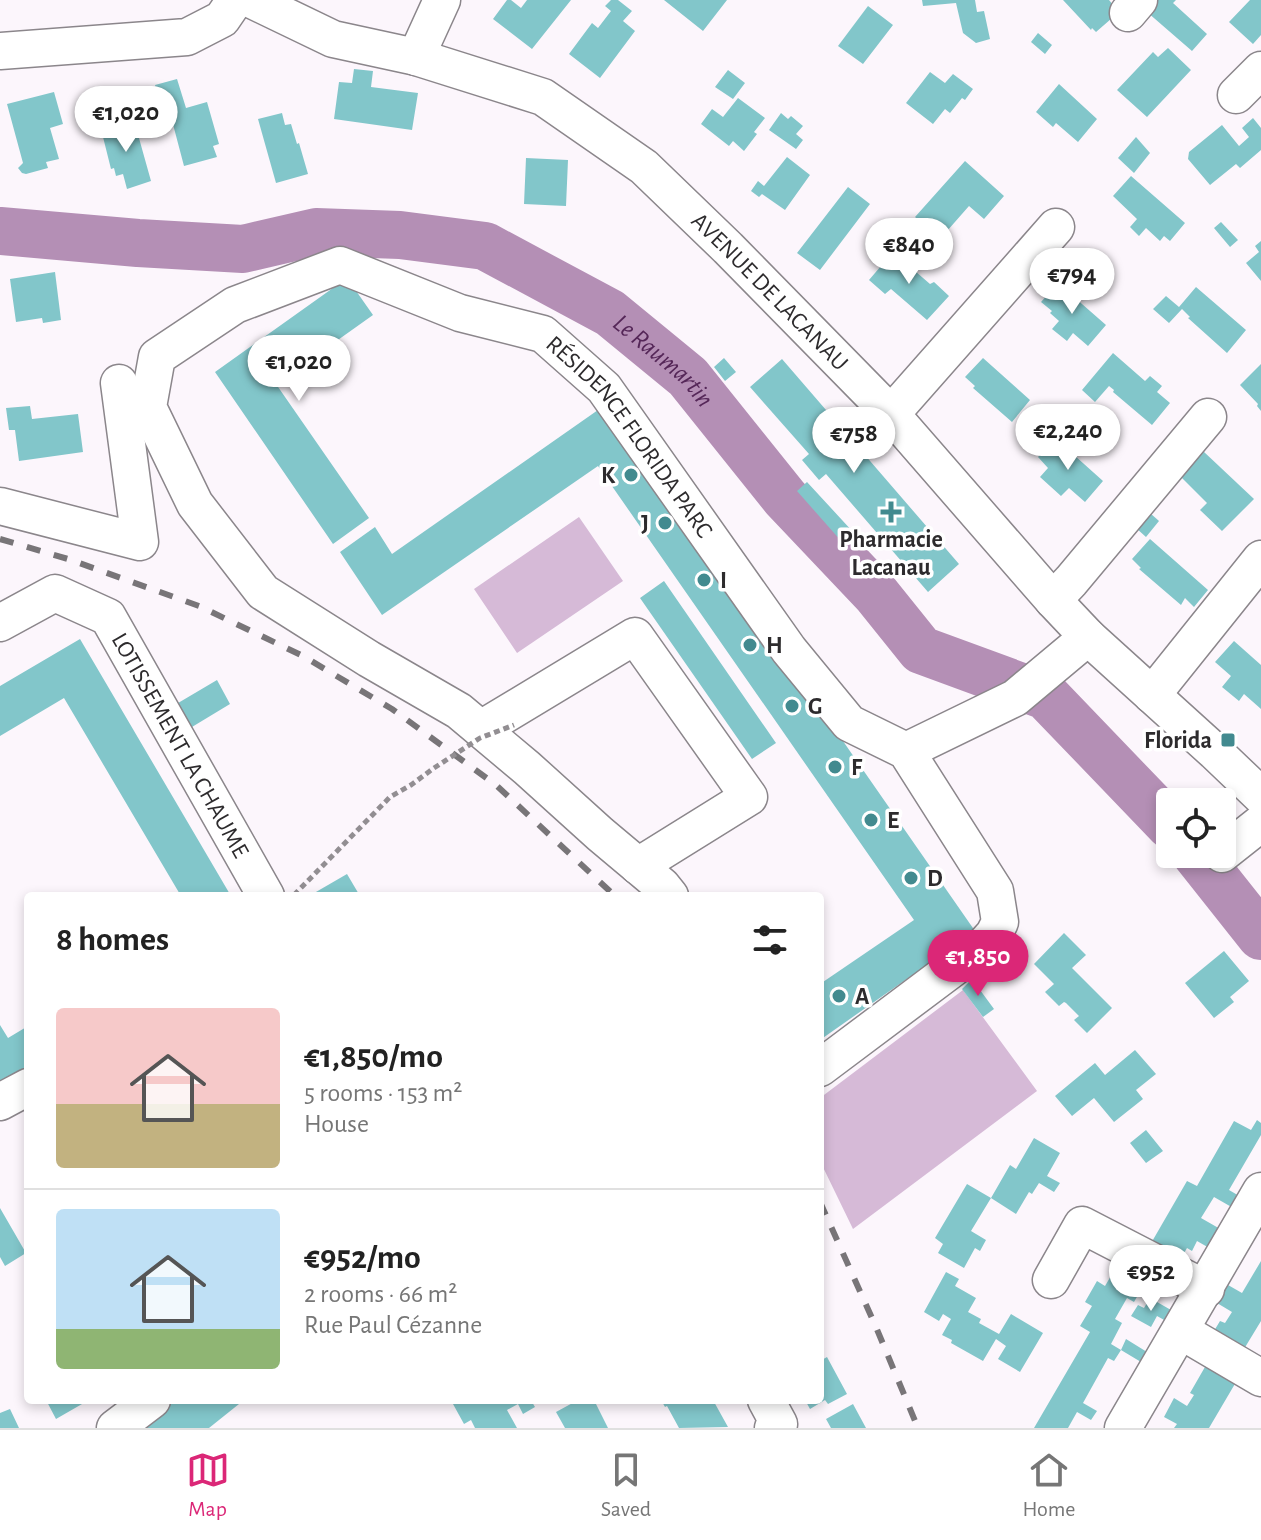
<!DOCTYPE html>
<html lang="en">
<head>
<meta charset="utf-8">
<style>
	body { margin:0; font-family:"Alegreya Sans",sans-serif; background:#f2f2f2; color:#222; height:100vh; display:flex; flex-direction:column; font-size:30px; white-space:nowrap }
	* { box-sizing:border-box; margin:0 }
	p { font-size:26px; color:#767676 }
	.icon { flex:none; width:44px; height:44px; fill:none; stroke:currentColor; stroke-width:2; stroke-linecap:round; stroke-linejoin:round }
	.map { position:relative; flex:1; overflow:hidden }
	.panel { position:absolute; left:24px; top:892px; width:800px; height:512px; display:flex; flex-direction:column; background:#fff; border-radius:8px; box-shadow:0 4px 12px #0003 }
	.panel>* { flex:none }
	.buttons { position:absolute; left:1156px; top:788px; display:grid; gap:16px }
	.buttons a { display:grid; place-items:center; width:80px; height:80px; border-radius:8px; background:#fff; box-shadow:0 4px 12px #0003; font-size:40px }
	.price { position:absolute; translate:-50% -68px; padding:0 18px; border-radius:28px; background:#fff; color:#222; font-size:26px; line-height:52px; filter:drop-shadow(0 2px 4px #0008) }
	.price::after { content:''; position:absolute; left:50%; top:48px; width:24px; height:18px; margin-left:-12px; background:inherit; clip-path:polygon(0 0,100% 0,50% 100%) }
	.price.current { background:#db2777; color:#fff }
	ul { padding:0; list-style:none }
	li { display:flex; align-items:center; gap:24px; height:200px; padding:0 32px }
	li+li { border-top:2px solid #e0e0e0 }
	li span { display:grid; place-items:center; flex:none; width:224px; height:160px; border-radius:8px; color:#555 }
	li>.icon { margin-inline-start:auto }
	span .icon { width:96px; height:96px; fill:#fffc; stroke-width:1 }
	li b { font-size:34px }
	h2 { display:flex; justify-content:space-between; align-items:center; height:96px; padding:0 32px; font-size:34px }
	.dock { display:flex; justify-content:space-around; align-items:center; height:112px; border-top:2px solid #e0e0e0; background:#fff; font-size:22px; color:#767676 }
	.dock a { display:grid; justify-items:center; gap:4px }
	.dock .current { color:#db2777 }
	.map>svg:first-child { display:block }
</style>
</head>
<body>
<div class="map">
<svg width="1261" height="1428" viewBox="0 0 1261 1428">
	<rect width="100%" height="100%" fill="#fcf6fc"/>
	<!-- green -->
	<path fill="#d6bad7" d="M579,517l44,64 -106,72 -43,-64z
		M963,990l74,101 -184,138 -33,-68v-63z"/>
	<g fill="none" stroke-linecap="round" stroke-linejoin="round">
		<!-- river -->
		<g stroke="#b48fb5" stroke-width="48">
			<path id="s1" d="M0,231l138,12 105,6 73,-17 84,3 85,11 125,67 78,64 97,121 91,96 45,56 125,46 124,129"/>
			<path d="M1196,854l65,82"/>
		</g>
	</g>
	<!-- building -->
	<path fill="#82c6ca" d="M507,0h4l10,8 6,-8h44l-39,49 -39,-30z
		M611,0h7l14,11 -9,10 12,10 -35,47 -31,-24 23,-31 6,5 13,-17 -6,-5z
		M664,0h63l-24,31z
		M922,0h53l2,12 7,-1 6,28 -14,4 -13,-10 -7,-30 -33,3z
		M1063,0h46l10,12 -23,20 -4,-4 -1,2z
		M1157,0h19l-3,3 34,31 -15,17 -45,-39z
		M1250,0h11v35l-8,9 -24,-22z
		M868,6l25,19 -30,39 -25,-18z
		M1038,33l14,12 -7,9 -14,-12z
		M1168,48l23,22 -44,47 -30,-27 36,-38 5,5z
		M354,69l19,2 -2,16 47,6 -6,37 -78,-11 5,-37 13,1z
		M728,70l17,13 -12,16 -18,-12z
		M930,72l15,11 8,-9 20,15 -8,11 -3,-2 -12,15 -5,-4 -12,15 -27,-21z
		M177,79l9,29 21,-6 12,42 -6,2 4,11 -33,9 -14,-53 -10,3 -4,-12 4,-1 -5,-18z
		M1059,84l38,35 -19,23 -22,-19 -3,4 -17,-15z
		M54,92l9,32 -13,4 9,31 -13,3 2,6 -22,6 -4,-1 -4,-5 5,-5 -16,-59z
		M738,98l27,20 -11,14 3,2 -13,17 -11,-10 -4,5 -28,-22 11,-15 11,8z
		M282,113l3,12 6,-1 6,20 2,-1 9,31 -32,9 -18,-64z
		M781,113l7,6 3,-3 12,10 -7,8 7,6 -7,9 -27,-19z
		M1253,118l8,10v22l-21,18 -4,-4 -26,21 -22,-26 1,-7 33,-27 17,21 10,-9 -7,-9z
		M129,120l3,12 5,-1 14,50 -24,8 -4,-15 -7,2 -2,-8 -3,1 -10,-40z
		M1136,137l14,16 -16,20 -16,-15z
		M787,157l23,18 -25,35 -23,-16 -3,3 -8,-6 7,-10 6,5z
		M526,158l42,2 -2,46 -42,-2z
		M965,161l39,35 -20,23 -15,-13 -29,33 -25,-22z
		M1131,176l54,47 -15,18 -6,-5 -4,5 -14,-13 -7,8 -9,-9 7,-8 -24,-23z
		M848,187l22,17 -50,66 -23,-17z
		M1221,222l17,18 -8,7 -16,-19z
		M1261,241v40l-15,-18 13,-11 -4,-6z
		M893,252l37,32 4,-2 15,14 -22,24 -36,-31 -6,5 -16,-14z
		M55,272l6,48 -18,3 -1,-5 -26,4 -6,-43z
		M347,278l26,37 -97,69 93,134 -36,26 -118,-172z
		M1058,283l48,42 -18,21 -15,-13 -6,8 -15,-12 7,-8 -9,-8 2,-2 -11,-9z
		M1196,287l50,43 -19,23 -39,-35 2,-1 -8,-8 -13,14 -16,-14 13,-13 13,11z
		M1113,353l32,28 5,-5 12,10 -5,6 13,11 -18,22 -39,-33 1,-2 -5,-4 -14,16 -13,-12z
		M724,358l12,14 -11,9 -11,-14z
		M983,358l47,42 -18,22 -39,-34 2,-2 -10,-9z
		M782,359l177,205 -31,28 -102,-118 -7,6 -17,-20 7,-6 -59,-67z
		M1261,364v47l-4,-5 1,-2 -18,-19z
		M608,403l367,528 -155,109v-56l94,-64 -316,-454 -216,149 -42,-63 35,-25 17,27z
		M30,406l2,13 46,-5 5,38 -64,9 -4,-31h-6l-3,-22z
		M1055,438l48,43 -18,21 -16,-14 -8,8 -21,-19 8,-9 -10,-11z
		M1203,451l51,48 -32,32 -22,-21 7,-7 -28,-28z
		M807,482l47,51 -12,9 -45,-51z
		M1150,513l9,8 -13,16 -10,-9z
		M1150,539l58,51 -14,17 -9,-9 -4,7 -42,-36 2,-1 -9,-9z
		M664,581l112,162 -24,16 -112,-161z
		M80,639l124,211 27,46h-50l-117,-198 -64,38v-50z
		M1234,641l27,24v44l-17,-15 -5,7 -17,-14 9,-11 -16,-14z
		M217,680l13,24 -43,26 -14,-24z
		M347,874l13,22h-51z
		M1064,933l22,22 -14,13 40,40 -25,25 -13,-13 5,-4 -13,-13 -2,-1 -5,4 -14,-14 9,-8 -20,-20z
		M1224,951l25,30 -19,16 4,5 -20,16 -29,-35z
		M972,979l22,30 -11,8 -21,-28z
		M0,1025l8,13 20,-12v51l-28,16z
		M1135,1050l21,24 -20,16 7,9 -29,23 -20,-24 -22,18 -17,-20 40,-33 10,12z
		M1257,1120l4,3v12l-32,55 12,7 -6,12 -21,-12 -13,21 21,12 -11,19 -14,-8 -5,10 -5,-3 -8,14 -29,-17 37,-64 10,5 37,-65 17,9z
		M1146,1130l17,21 -17,12 -16,-20z
		M1034,1138l26,15 -13,23 13,7 -6,9 -15,-9 -7,11 -3,-2 -13,22 -25,-16 19,-33 6,4z
		M967,1184l24,14 -20,33 15,9 -6,11 -5,-3 -11,20 -26,-15 5,-9 -8,-6z
		M0,1208l26,45 -21,13 -5,-9z
		M1261,1261v60l-17,28 -30,-18 6,-10 5,2 7,-11 -15,-9 11,-18 14,8z
		M1118,1264l28,17 -12,21 -7,-4 -12,21 7,4 -11,21 10,6 -7,11 -6,-3 -25,45 14,8 -6,9 -14,-8 -9,16h-34l56,-96 -10,-6 12,-20 -7,-4 12,-21 8,5z
		M946,1272l13,7 -4,7 21,12 -8,14 13,7 -2,4 20,11 12,-20 32,19 -23,39 -22,-13 8,-13 -10,-7 -13,22 -32,-18 1,-3 -10,-5 9,-16 -8,-5 -4,7 -15,-9z
		M1150,1298l21,12 -5,11 -9,-5 -6,11 -20,-11 7,-11 6,3z
		M1126,1339l21,13 -6,10 -20,-12z
		M827,1357l20,37 -19,10 -3,-4 -15,9 -5,-9h15v-39z
		M1209,1360l30,17 -30,51h-35l3,-4 -13,-7 10,-19 13,8 7,-11 -4,-2z
		M46,1400h43l-33,19z
		M173,1400h71l-35,28h-72z
		M460,1400h77l-5,2 3,5 -12,7 -5,-10 -11,6 10,18h-42l-4,-8 -7,4 -11,-20z
		M578,1400h16l14,28h-43l-9,-16z
		M661,1400h52l15,27 -49,1 -12,-22 -2,1z
		M853,1404l13,24h-35l-5,-9z
		M10,1409l9,19h-19v-15z"/>
	<g fill="none" stroke-linecap="round" stroke-linejoin="round">
		<!-- minor casing -->
		<g stroke="#8b868b" stroke-width="39">
			<g id="minor">
				<path id="s2" d="M252,0l81,39 83,18 127,40 101,70 84,81 163,166 162,186 35,37 127,115 46,44"/>
				<path d="M1128,13l11,-13"/>
				<path d="M0,51l187,-14 35,-18 13,-19"/>
				<path d="M416,57l26,-57"/>
				<path d="M1236,95l25,-25"/>
				<path d="M891,414l165,-187"/>
				<path d="M0,506l140,36 -21,-159"/>
				<path d="M1053,600l18,-19 137,-164"/>
				<path id="s3" d="M0,623l55,-30 53,24 158,279"/>
				<path d="M1152,695l109,-136"/>
				<path d="M481,729l154,-93 114,161 -111,69"/>
				<path d="M906,751l109,-53 73,-61"/>
				<path d="M1222,854l39,-31"/>
				<path id="s4" d="M670,896l-8,-10 -62,-52 -73,-66 -68,-57 -90,-52 -106,-67 -68,-88 -47,-97 9,-50 78,-52 105,-40 120,48 83,21 61,54 185,262 60,73 57,28 89,140 5,31 -6,12 -10,11 -164,123"/>
				<path d="M0,1102l28,-15"/>
				<path d="M1051,1280l31,-55 124,64"/>
				<path d="M1181,1331l80,47"/>
				<path d="M766,1400l13,24 -6,4"/>
				<path d="M115,1428l37,-28"/>
				<path d="M1123,1428l138,-237"/>
			</g>
		</g>
		<!-- path -->
		<path stroke="#928e92" stroke-width="5" stroke-dasharray="6 4" stroke-linecap="butt" d="M294,895l96,-98 21,-12 23,-17"/>
		<!-- minor -->
		<use href="#minor" stroke="#fff" stroke-width="36"/>
		<!-- rail -->
		<path stroke="#787578" stroke-width="6" stroke-dasharray="14 14" stroke-linecap="butt" d="M0,539l68,20 131,47 104,50 89,53 104,76 119,111
			M820,1202l56,125 42,101"/>
		<!-- path-bridge -->
		<path stroke="#928e92" stroke-width="5" stroke-dasharray="6 4" stroke-linecap="butt" d="M434,768l46,-30 34,-13"/>
	</g>
	<!-- markers -->
	<g fill="#428a8f" stroke="#fff" stroke-width="3">
		<circle cx="631" cy="475" r="8"/>
		<path d="M887 500h8v8h8v8h-8v8h-8v-8h-8v-8h8z"/>
		<circle cx="665" cy="523" r="8"/>
		<circle cx="704" cy="580" r="8"/>
		<circle cx="750" cy="645" r="8"/>
		<circle cx="792" cy="706" r="8"/>
		<rect x="1220" y="732" width="16" height="16" rx="4"/>
		<circle cx="835" cy="767" r="8"/>
		<circle cx="871" cy="820" r="8"/>
		<circle cx="911" cy="878" r="8"/>
		<circle cx="839" cy="996" r="8"/>
	</g>
	<g text-anchor="middle" stroke-width="7" stroke-linejoin="round" paint-order="stroke">
		<!-- street labels -->
		<g font-size="24" fill="#2d2b2d" stroke="#fff">
			<text dy="8" stroke="none"><textPath href="#s2" startOffset="608">AVENUE DE LACANAU</textPath></text>
			<text dy="8" stroke="none"><textPath href="#s4" startOffset="1336">RÉSIDENCE FLORIDA PARC</textPath></text>
			<text dy="8" stroke="none"><textPath href="#s3" startOffset="268">LOTISSEMENT LA CHAUME</textPath></text>
		</g>
		<!-- poi labels -->
		<g font-size="24" font-weight="bold" fill="#2d2b2d" stroke="#fff" text-anchor="start">
			<text x="615" y="483" text-anchor="end">K</text>
			<text x="649" y="531" text-anchor="end">J</text>
			<text x="891" y="547" text-anchor="middle">Pharmacie<tspan x="891" dy="28">Lacanau</tspan></text>
			<text x="720" y="588">I</text>
			<text x="766" y="653">H</text>
			<text x="808" y="714">G</text>
			<text x="1212" y="748" text-anchor="end">Florida</text>
			<text x="851" y="775">F</text>
			<text x="887" y="828">E</text>
			<text x="927" y="886">D</text>
			<text x="855" y="1004">A</text>
		</g>
		<!-- water labels -->
		<g font-size="26" font-style="italic" fill="#552758" stroke="#fff">
			<text dy="9" stroke="none"><textPath href="#s1" startOffset="702">Le Raumartin</textPath></text>
		</g>
	</g>
</svg>
<div class="buttons">
<a><svg class="icon" aria-label="locate" viewBox="0 0 24 24"><circle cx="12" cy="12" r="6"/><path d="M12 2v4M12 18v4M2 12h4M18 12h4"/></svg></a>
</div>
<b class="price" style="left:126px;top:154px">€1,020</b>
<b class="price" style="left:909px;top:286px">€840</b>
<b class="price" style="left:1072px;top:316px">€794</b>
<b class="price" style="left:299px;top:403px">€1,020</b>
<b class="price" style="left:1068px;top:472px">€2,240</b>
<b class="price" style="left:854px;top:475px">€758</b>
<b class="price current" style="left:978px;top:998px">€1,850</b>
<b class="price" style="left:1151px;top:1313px">€952</b>
<section class="panel">
<h2>8 homes<svg class="icon" aria-label="filters" viewBox="0 0 24 24"><path d="M4 7h16M4 17h16"/><circle cx="9" cy="7" r="2"/><circle cx="15" cy="17" r="2"/></svg></h2>
<ul>
<li><span style="background:linear-gradient(#f6c9c9 60%,#c2b280 0)"><svg class="icon" aria-label="home" viewBox="0 0 24 24"><path d="M3 11l9-7 9 7M6 9v11h12V9"/></svg></span><div><b>€1,850/mo</b><p>5 rooms · 153 m²</p><p>House</p></div></li>
<li><span style="background:linear-gradient(#bfe0f5 75%,#8fb573 0)"><svg class="icon" aria-label="home" viewBox="0 0 24 24"><path d="M3 11l9-7 9 7M6 9v11h12V9"/></svg></span><div><b>€952/mo</b><p>2 rooms · 66 m²</p><p>Rue Paul Cézanne</p></div></li>
</ul>
</section>
</div>
<nav class="dock">
<a class="current"><svg class="icon" aria-label="map" viewBox="0 0 24 24"><path d="M3 6l6-2 6 2 6-2v14l-6 2-6-2-6 2zM9 4v14M15 6v14"/></svg>Map</a>
<a><svg class="icon" aria-label="saved" viewBox="0 0 24 24"><path d="M7 4h10v16l-5-4-5 4z"/></svg>Saved</a>
<a><svg class="icon" aria-label="home" viewBox="0 0 24 24"><path d="M3 11l9-7 9 7M6 9v11h12V9"/></svg>Home</a>
</nav>
</body>
</html>
